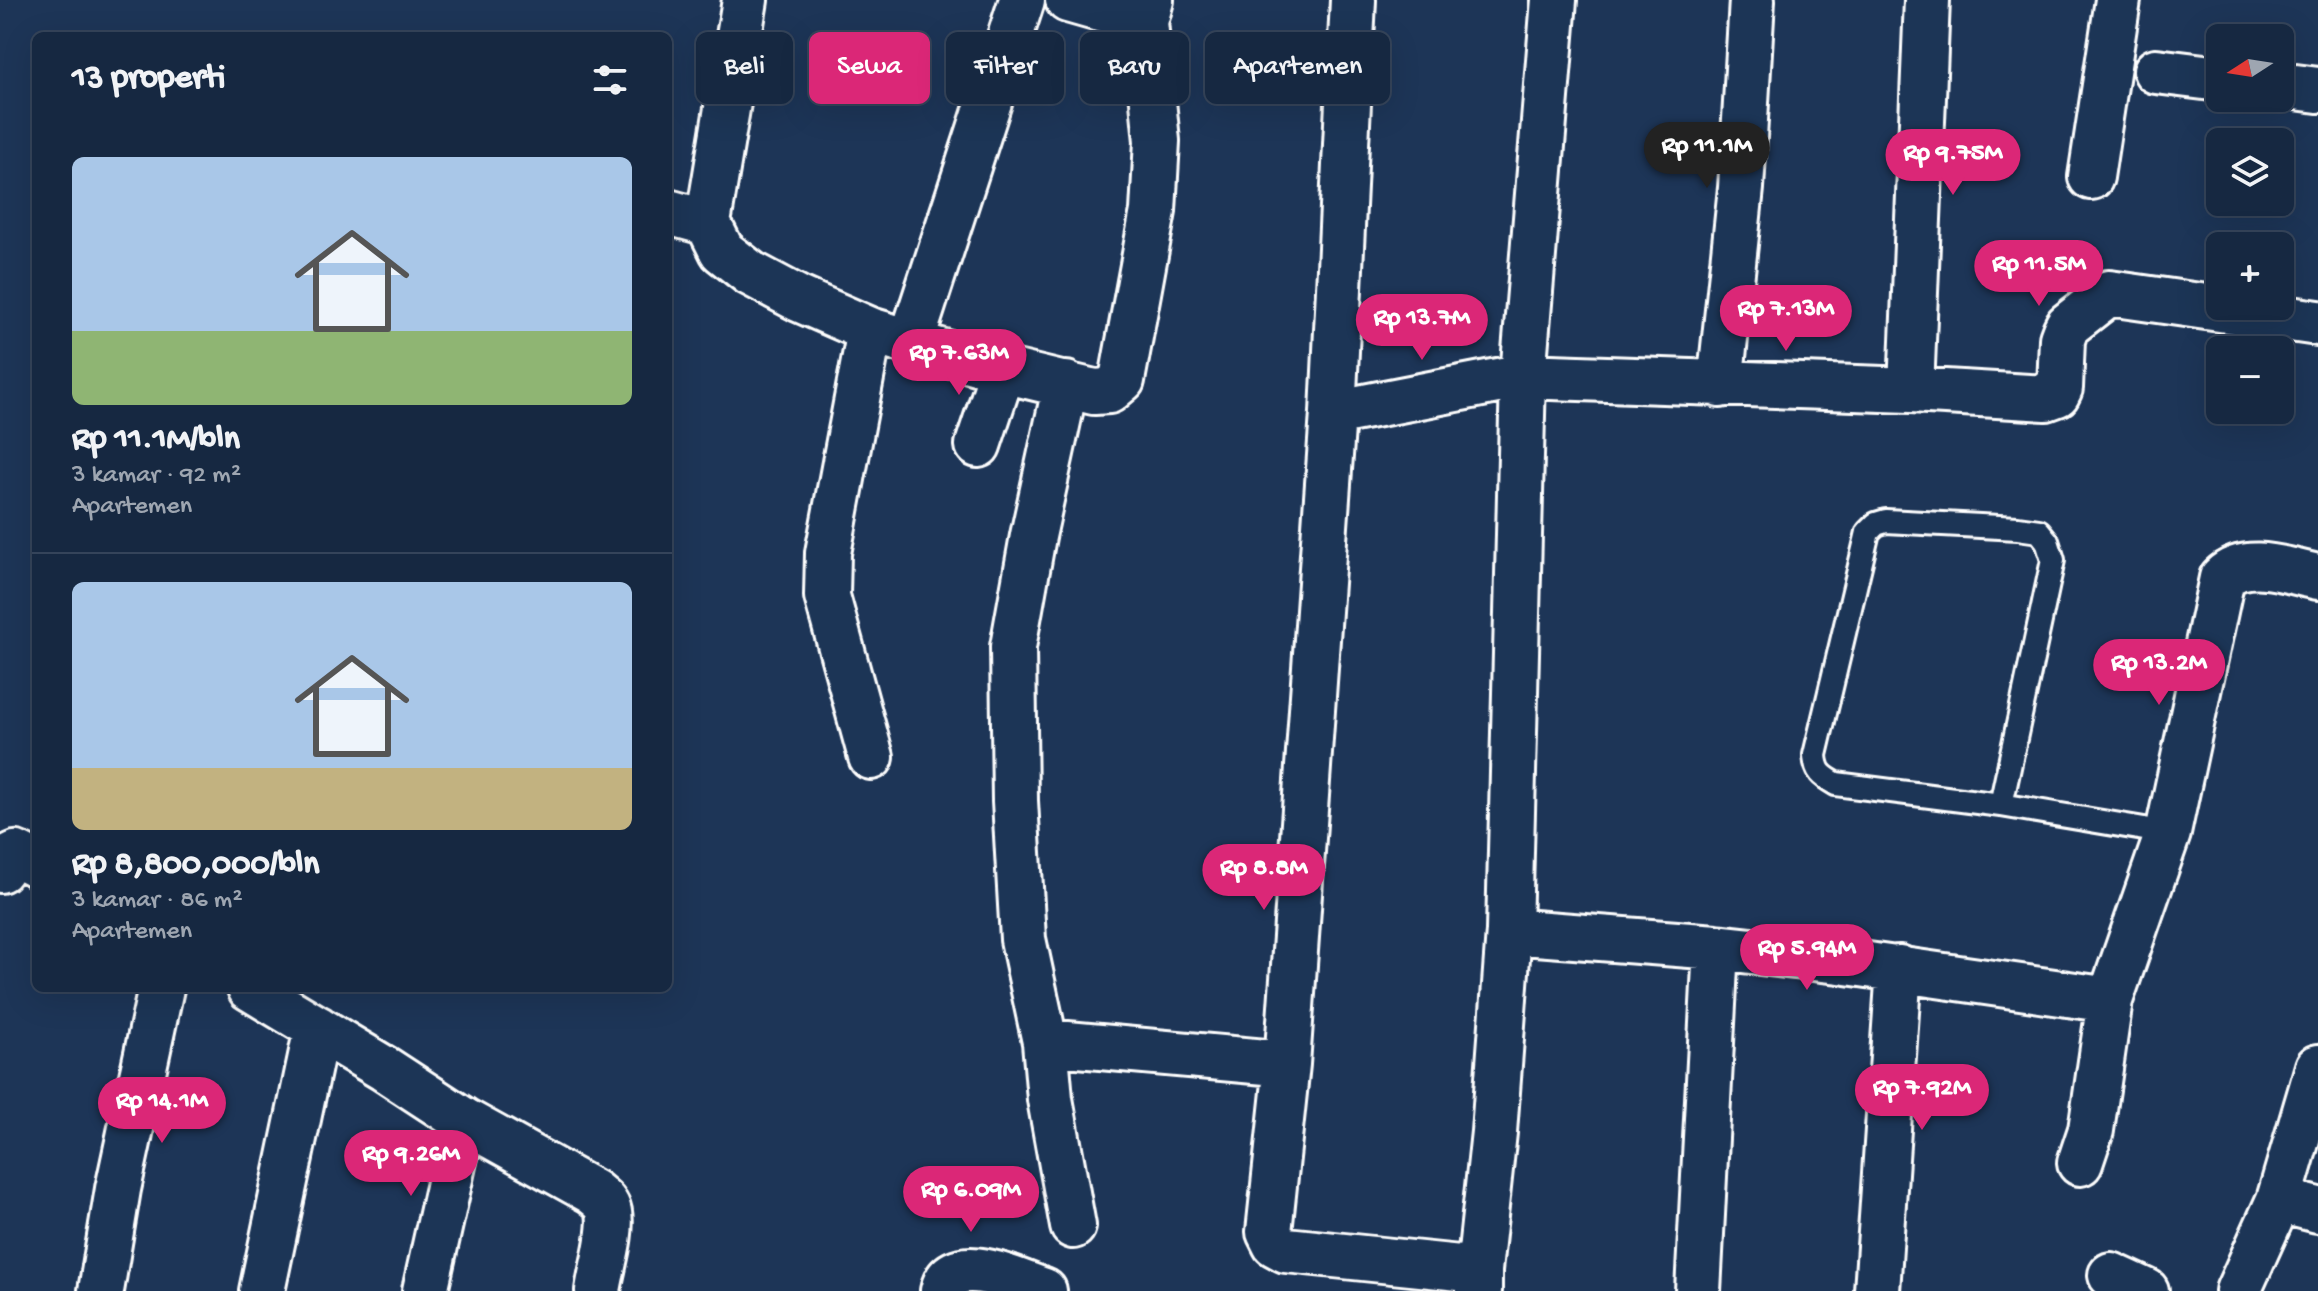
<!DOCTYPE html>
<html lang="id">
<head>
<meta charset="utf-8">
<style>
	body { margin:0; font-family:"Gochi Hand",sans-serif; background:#23344c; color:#f1f3f6; height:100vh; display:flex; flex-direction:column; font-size:30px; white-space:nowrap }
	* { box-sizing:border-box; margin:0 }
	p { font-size:26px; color:#9ea6b1 }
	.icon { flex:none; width:44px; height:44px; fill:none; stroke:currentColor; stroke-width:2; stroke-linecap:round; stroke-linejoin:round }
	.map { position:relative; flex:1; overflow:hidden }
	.drawer { position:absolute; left:32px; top:32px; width:640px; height:960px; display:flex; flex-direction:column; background:#162841; border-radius:12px; box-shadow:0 8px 32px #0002,0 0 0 2px #35445a }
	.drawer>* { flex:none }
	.banner { position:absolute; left:696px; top:32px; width:760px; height:72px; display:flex; gap:16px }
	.needle { width:52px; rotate:258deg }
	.controls { position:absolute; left:2206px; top:24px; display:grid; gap:16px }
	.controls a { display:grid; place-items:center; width:88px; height:88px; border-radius:12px; background:#162841; box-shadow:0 8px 32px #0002,0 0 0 2px #35445a; font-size:40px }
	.price { position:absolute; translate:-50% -68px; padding:0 18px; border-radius:28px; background:#db2777; color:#fff; font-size:26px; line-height:52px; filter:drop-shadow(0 2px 4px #0008) }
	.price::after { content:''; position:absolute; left:50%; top:48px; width:24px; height:18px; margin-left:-12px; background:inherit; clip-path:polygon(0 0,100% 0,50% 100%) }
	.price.active { background:#222; color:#fff }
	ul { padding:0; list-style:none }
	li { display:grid; align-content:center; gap:16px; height:424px; padding:0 40px }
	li+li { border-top:2px solid #35445a }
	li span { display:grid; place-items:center; height:248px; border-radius:12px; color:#555 }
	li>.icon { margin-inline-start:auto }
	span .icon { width:144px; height:144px; fill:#fffc; stroke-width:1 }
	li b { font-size:34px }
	h2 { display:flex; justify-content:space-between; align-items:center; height:96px; padding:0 40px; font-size:34px }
	.chip { padding:0 28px; border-radius:12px; background:#162841; box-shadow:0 8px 32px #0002,0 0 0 2px #35445a; font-size:28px; line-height:72px }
	.chip.active { background:#db2777; color:#fff }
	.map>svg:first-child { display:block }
</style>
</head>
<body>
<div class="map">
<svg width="2318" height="1291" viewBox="0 0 2318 1291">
	<rect width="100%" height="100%" fill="#1d3557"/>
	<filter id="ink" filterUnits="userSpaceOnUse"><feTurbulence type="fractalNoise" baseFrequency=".0125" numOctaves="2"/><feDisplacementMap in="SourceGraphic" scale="16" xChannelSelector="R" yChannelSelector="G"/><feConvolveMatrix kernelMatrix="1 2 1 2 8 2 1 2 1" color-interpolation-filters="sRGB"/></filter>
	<g filter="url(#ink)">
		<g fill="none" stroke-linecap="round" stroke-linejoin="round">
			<!-- service casing -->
			<g stroke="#fff" stroke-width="28">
				<path id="service" d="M2001,805l52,-245 -6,-19 -8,-10 -21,-3 -132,-7 -10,3 -8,8 -53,223c1,17 7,21 21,29l165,21 167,28"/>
			</g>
			<!-- minor casing -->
			<g stroke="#fff" stroke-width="50">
				<path id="minor" d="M745,0l-37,223 14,28 28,22 49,26 71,31 133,40 91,22 15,-1 13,-11 31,-169 4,-70 -12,-119 6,-22
					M1068,0l77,22
					M1353,0l-20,413 -46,651 -18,168 6,12 11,6 193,20
					M2156,71l64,8
					M2280,85l38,5
					M2091,177l27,-177
					M668,212l40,11
					M870,330l-42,223 -1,43 44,161
					M911,342l111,-342
					M1066,384l-33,152 -20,111 2,154 8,138 22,103 5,57 23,127
					M1720,385l21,-197 11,-188
					M1911,390l16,-390
					M1333,413l190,-37 388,14 135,8 11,-4 3,-6 2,-49 3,-8 3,-6 41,-32 209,30
					M978,445l25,-75
					M0,870l8,-12 8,-4 20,10
					M1509,931l207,16 124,14 270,39
					M250,988l135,81 78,51 130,72c7,6 14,10 16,20 4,21 -8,57 -11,79
					M1045,1042l242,22
					M2080,1163l11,-33 19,-130 58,-167 54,-255c24,-24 66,-7 96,-1
					M2279,1200l39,10
					M2111,1275l35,16
					M101,1291l17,-102 43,-201
					M262,1291l55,-263
					M425,1291l38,-171
					M943,1291c8,-43 76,-8 101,0
					M1479,1291v-21l15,-138 15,-201 14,-555 31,-376
					M1698,1291l18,-344
					M1877,1291l22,-323
					M2238,1291l41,-91 39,-133"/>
			</g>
			<!-- service -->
			<use href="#service" stroke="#1d3557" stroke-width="22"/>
			<!-- minor -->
			<use href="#minor" stroke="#1d3557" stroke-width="44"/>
		</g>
	</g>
</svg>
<div class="controls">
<a><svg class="needle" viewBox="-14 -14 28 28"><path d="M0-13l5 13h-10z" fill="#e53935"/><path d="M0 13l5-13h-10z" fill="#9ea6b1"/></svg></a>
<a><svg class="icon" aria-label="layers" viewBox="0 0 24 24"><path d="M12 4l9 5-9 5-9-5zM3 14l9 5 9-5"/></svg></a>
<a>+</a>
<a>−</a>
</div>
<b class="price active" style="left:1707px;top:190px">Rp 11.1M</b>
<b class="price" style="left:1953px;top:197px">Rp 9.75M</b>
<b class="price" style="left:2039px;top:308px">Rp 11.5M</b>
<b class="price" style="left:1786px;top:353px">Rp 7.13M</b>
<b class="price" style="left:1422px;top:362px">Rp 13.7M</b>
<b class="price" style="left:959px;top:397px">Rp 7.63M</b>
<b class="price" style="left:2159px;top:707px">Rp 13.2M</b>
<b class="price" style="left:1264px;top:912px">Rp 8.8M</b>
<b class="price" style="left:1807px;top:992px">Rp 5.94M</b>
<b class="price" style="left:1922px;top:1132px">Rp 7.92M</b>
<b class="price" style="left:162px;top:1145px">Rp 14.1M</b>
<b class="price" style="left:411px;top:1198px">Rp 9.26M</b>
<b class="price" style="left:971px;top:1234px">Rp 6.09M</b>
<div class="banner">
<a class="chip">Beli</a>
<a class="chip active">Sewa</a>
<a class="chip">Filter</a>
<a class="chip">Baru</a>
<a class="chip">Apartemen</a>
</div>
<section class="drawer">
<h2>13 properti<svg class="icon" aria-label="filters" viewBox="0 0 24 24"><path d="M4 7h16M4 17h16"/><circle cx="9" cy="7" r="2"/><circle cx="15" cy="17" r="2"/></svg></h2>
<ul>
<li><span style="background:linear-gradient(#a9c7e8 70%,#8fb573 0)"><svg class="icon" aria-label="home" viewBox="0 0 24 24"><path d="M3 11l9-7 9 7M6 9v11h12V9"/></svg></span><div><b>Rp 11.1M/bln</b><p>3 kamar · 92 m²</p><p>Apartemen</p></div></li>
<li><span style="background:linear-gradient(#a9c7e8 75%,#c2b280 0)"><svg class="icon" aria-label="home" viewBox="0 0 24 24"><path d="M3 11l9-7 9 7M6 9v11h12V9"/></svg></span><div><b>Rp 8,800,000/bln</b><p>3 kamar · 86 m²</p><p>Apartemen</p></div></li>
</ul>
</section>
</div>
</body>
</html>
